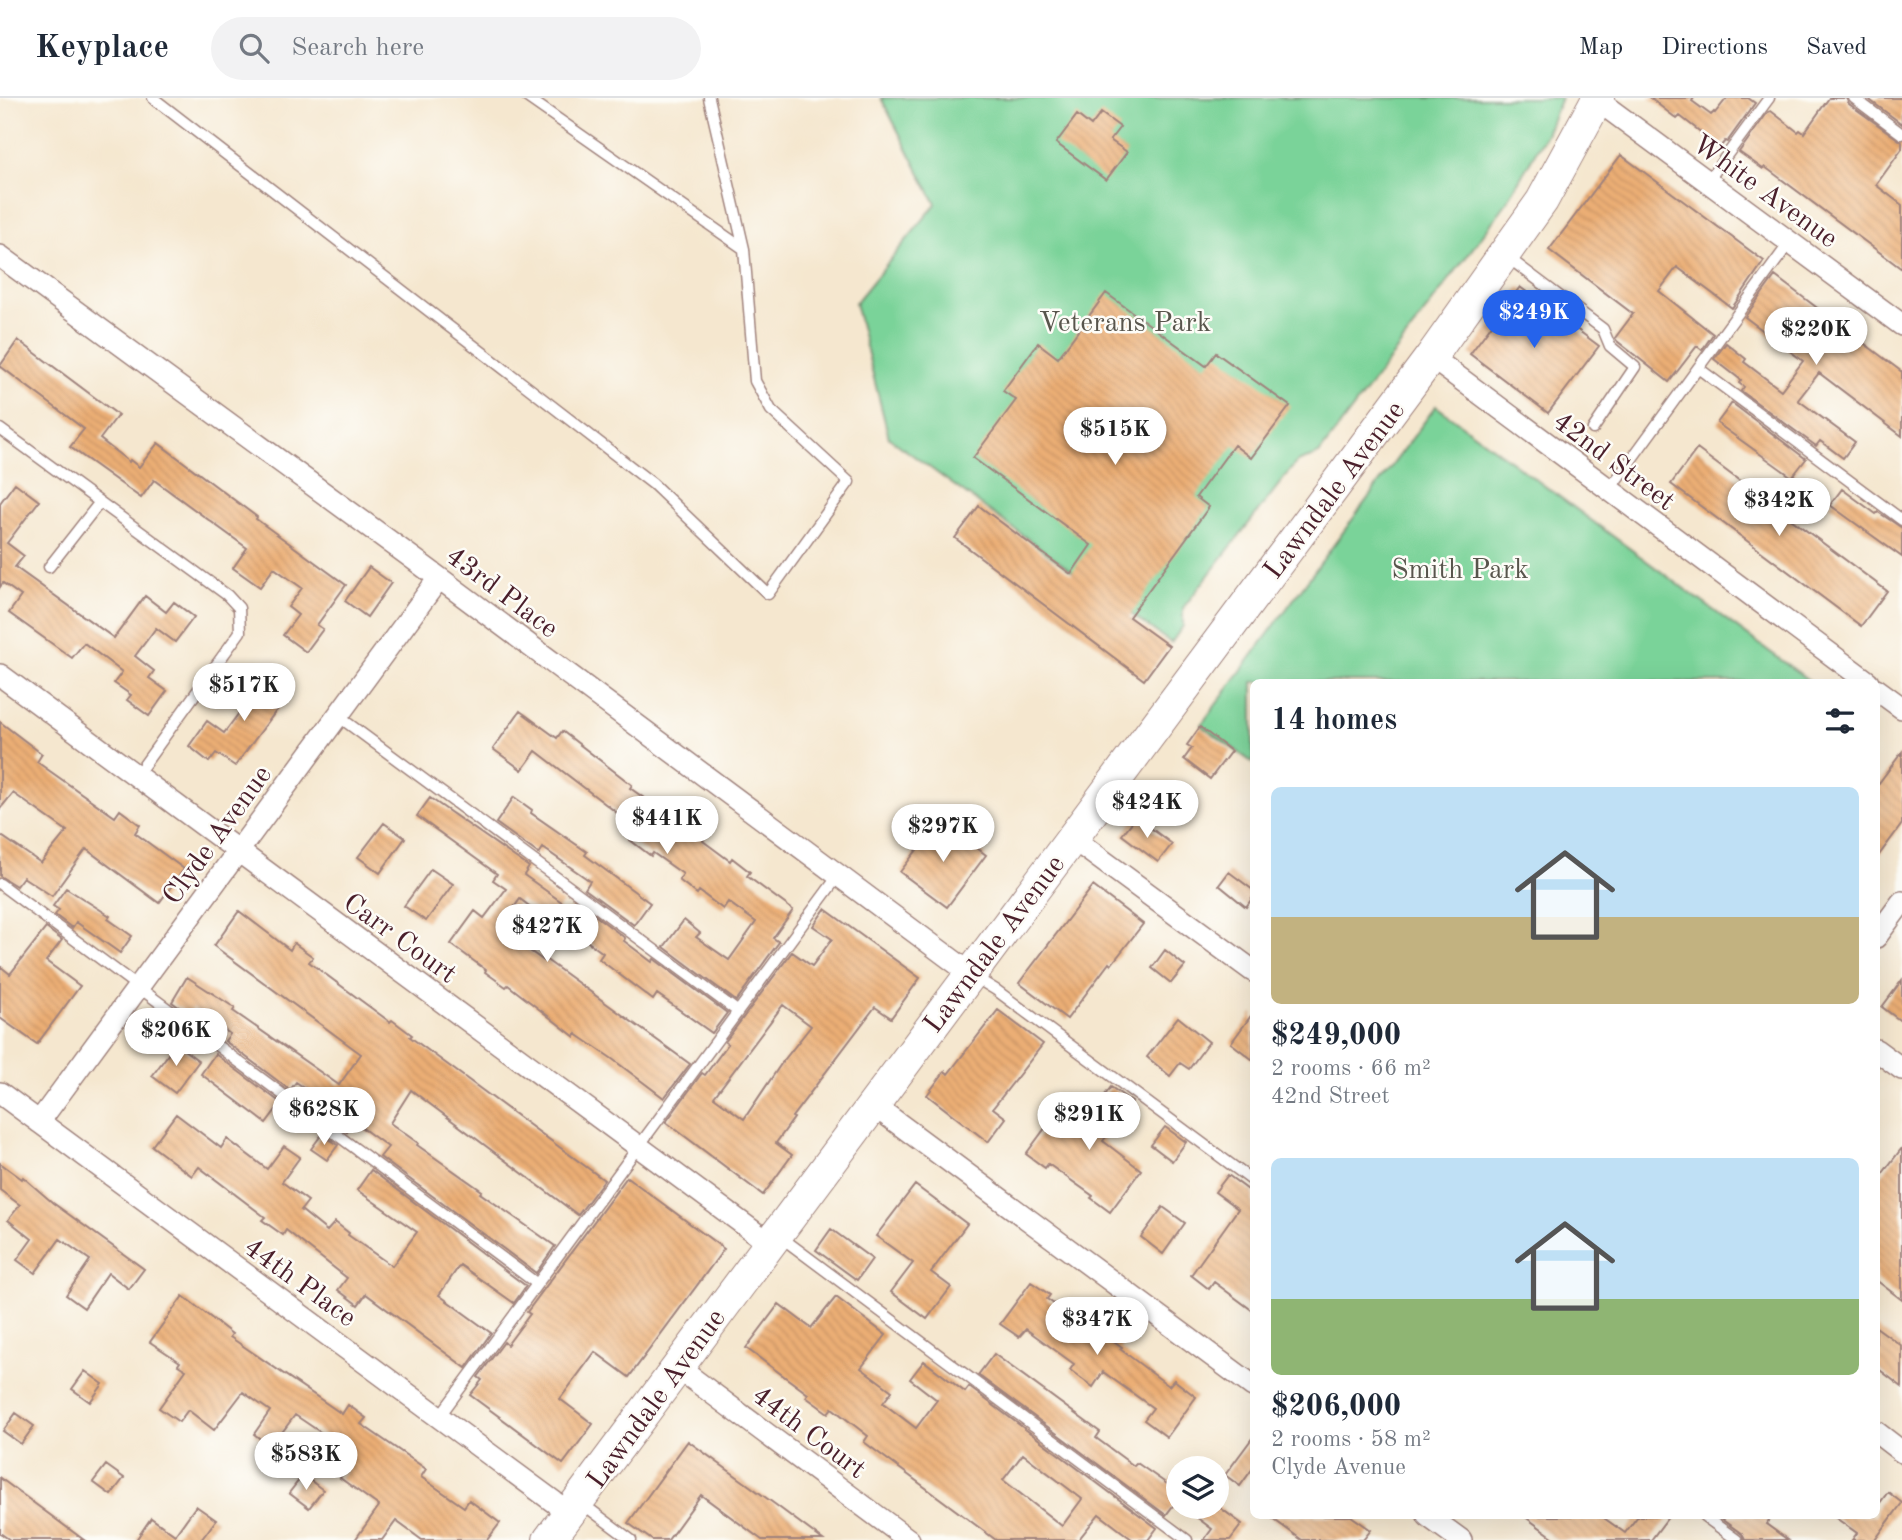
<!DOCTYPE html>
<html lang="en">
<head>
<meta charset="utf-8">
<style>
	body { margin:0; font-family:"Old Standard TT",serif; background:#f2f2f3; color:#1f2937; height:100vh; display:flex; flex-direction:column; font-size:26px; white-space:nowrap }
	* { box-sizing:border-box; margin:0 }
	p { font-size:23px; color:#747a83 }
	.icon { flex:none; width:38px; height:38px; fill:none; stroke:currentColor; stroke-width:2; stroke-linecap:round; stroke-linejoin:round }
	.map { position:relative; flex:1; overflow:hidden }
	.details { position:absolute; left:1250px; top:581px; width:630px; height:840px; display:flex; flex-direction:column; background:#fff; border-radius:10px; box-shadow:0 7px 28px #0002 }
	.details>* { flex:none }
	.controls { position:absolute; left:1166px; top:1358px; display:grid; gap:14px }
	.controls a { display:grid; place-items:center; width:63px; height:63px; border-radius:50%; background:#fff; box-shadow:0 7px 28px #0002; font-size:35px }
	.price { position:absolute; translate:-50% -60px; padding:0 16px; border-radius:24px; background:#fff; color:#222; font-size:23px; line-height:46px; filter:drop-shadow(0 2px 4px #0008) }
	.price::after { content:''; position:absolute; left:50%; top:42px; width:21px; height:16px; margin-left:-10px; background:inherit; clip-path:polygon(0 0,100% 0,50% 100%) }
	.price.active { background:#2563eb; color:#fff }
	ul { padding:0; list-style:none }
	li { display:grid; align-content:center; gap:14px; height:371px; padding:0 21px }
	li span { display:grid; place-items:center; height:217px; border-radius:10px; color:#555 }
	li>.icon { margin-inline-start:auto }
	span .icon { width:126px; height:126px; fill:#fffc; stroke-width:1 }
	li b { font-size:30px }
	h2 { display:flex; justify-content:space-between; align-items:center; height:84px; padding:0 21px; font-size:30px }
	header { display:flex; align-items:center; gap:42px; box-sizing:border-box; height:98px; padding:0 35px; background:#fff; border-bottom:2px solid #e0e1e3 }
	header strong { font-size:33px }
	nav { display:flex; gap:38px; margin-inline-start:auto; font-size:24px }
	.search { width:490px; height:63px; background:#f2f2f3; display:flex; align-items:center; gap:18px; box-sizing:border-box; padding:0 24px; border-radius:38px; color:#747a83; font-size:26px }
	.map>svg:first-child { display:block }
</style>
</head>
<body>
<header>
<strong>Keyplace</strong>
<div class="search"><svg class="icon" aria-label="search" viewBox="0 0 24 24"><circle cx="10" cy="10" r="6"/><path d="M15 15l6 6"/></svg>Search here</div>
<nav><a>Map</a><a>Directions</a><a>Saved</a></nav>
</header>
<div class="map">
<svg width="1902" height="1442" viewBox="0 0 1902 1442">
	<defs>
		<pattern id="building-back-hatch" width="6" height="6" patternUnits="userSpaceOnUse" patternTransform="scale(1.75)"><rect width="6" height="6" fill="#ebae75"/><path d="M-1 5l2 2M0 0l6 6M5-1l2 2" fill="none" stroke="#cb9565"/></pattern>
	</defs>
	<rect width="100%" height="100%" fill="#fdfcf7"/>
	<filter id="ink" filterUnits="userSpaceOnUse"><feTurbulence type="fractalNoise" baseFrequency=".0143" numOctaves="2"/><feDisplacementMap in="SourceGraphic" scale="14" xChannelSelector="R" yChannelSelector="G"/><feConvolveMatrix kernelMatrix="1 2 1 2 8 2 1 2 1" color-interpolation-filters="sRGB"/></filter>
	<filter id="wash" filterUnits="userSpaceOnUse"><feTurbulence type="fractalNoise" baseFrequency=".00686" numOctaves="4" result="noise"/><feDisplacementMap in="SourceGraphic" scale="28" xChannelSelector="R" yChannelSelector="G"/><feGaussianBlur stdDeviation="1.57" result="paint"/><feColorMatrix in="noise" values="0 0 0 0 0 0 0 0 0 0 0 0 0 0 0 0 0 1.4 0 .05"/><feComposite in="paint" operator="in"/></filter>
	<g filter="url(#wash)">
		<rect width="100%" height="100%" fill="#f5e7cf"/>
		<!-- park -->
		<path fill="#7ad399" stroke="#627962" stroke-width="2" d="M881,0h680l-15,36 -41,71 -186,249c-9,5 -16,4 -24,10l-112,144v18l-12,17 -282,-205 -34,-135 81,-99z
			M1436,308l375,276h-558v81l-52,-38z"/>
		<g id="blocks">
			<!-- building -->
			<path fill="url(#building-back-hatch)" fill-rule="evenodd" d="M1650,0h44l-2,3 19,14 3,-3 1,1 12,-15h21l7,5 -28,39 -2,-1 -5,6 -40,-31 -3,3z
				M1829,0h17l3,6 53,38v7l-26,36 26,20v64l-137,-102 -2,2 -24,-17 29,-40 3,-1 27,21 2,-2 4,3z
				M1867,0h35v26z
				M1101,15l19,14 -10,13 17,12 -21,28 -50,-37 21,-28 14,11z
				M1621,57l143,106 -32,47 -55,-41 -18,24 54,43 -11,16 -5,-4 -28,36 -52,-41 -2,-3 18,-24 -84,-64z
				M1775,178l127,96v64l-83,-63 -21,27 57,42 -12,16 -23,-17 -4,5 -75,-55 3,-4 -5,-4 2,-3 -27,-21 12,-16 20,16 -2,3 37,28 22,-29 -58,-44z
				M1520,189l79,59 -51,67 -78,-59z
				M1106,195l100,73 10,-13 74,53 -39,52 -17,-13 -38,52 13,10 -80,110 40,29 -25,34 -189,-142 24,-32 92,68 20,-29 -118,-87 43,-58 -13,-9 35,-48 20,15z
				M18,242l100,75 -18,24 29,23 1,-2 9,7 19,-24 99,74 -1,2 90,66 -29,40 6,4 -17,23 -23,-17 15,-20 -10,-8 14,-19 -28,-20 -14,19 -27,-19 14,-20 -93,-68 -13,18 -71,-51 14,-18 -84,-63z
				M1732,305l74,56 -14,18 -75,-54z
				M1697,351l190,142 -26,35 -190,-142z
				M15,385l24,18 -32,42 17,13 -9,11 99,71 31,-42 21,16 8,-10 20,15 -19,25 -19,-14 -21,28 19,15 -5,7 18,13 -18,25 -22,-16 4,-5 -17,-12 8,-11 -38,-29 -12,15 -63,-45 12,-17 -18,-13 -3,4v-84z
				M1842,391l34,25 2,-2 24,16v29l-72,-52z
				M369,469l22,16 -24,34 -22,-16z
				M271,572l23,17 -59,79 -19,-13 -7,9 -20,-16 18,-25 17,12z
				M520,613l37,27 5,-7 70,54 -2,3 52,37 2,-3 21,15 -2,4 27,20 2,-3 18,14 -3,4 46,34 -20,28 6,4 -43,59 -72,-54 20,-27 16,13 -4,4 33,23 27,-38 -28,-20 -5,7 -24,-18 -2,3 -18,-14 4,-6 -30,-21 -2,3 -21,-16 8,-11 -102,-78 -14,19 -29,-21z
				M0,624l42,32 -5,8 78,55 5,-7 20,15 -5,8 49,36 -25,34 -73,-54 -34,47 -29,-19 -7,9 -16,-10v-41l41,28 26,-32 -54,-38 -13,16z
				M1200,629l31,24 -21,28 -26,-20 8,-11 -5,-3z
				M1902,654v72l-26,35v-72z
				M514,699l18,13 -1,3 56,39 -2,3 65,48 -16,22 -49,-36 5,-8 -47,-33 -4,6 -43,-31z
				M430,700l99,69 -5,8 39,28 -14,18 -29,-22 -21,30 45,32 1,-2 145,105 -26,34 -53,-40 -35,-24 -1,3 -67,-52 -2,2 -21,-15 1,-2 -35,-26 24,-33 9,7 22,-29 -13,-9 4,-6 -80,-58z
				M1136,719l36,27 -14,18 -36,-27z
				M940,722l46,35 -39,52 -47,-35z
				M384,725l21,15 -25,35 -22,-16z
				M431,771l22,15 -27,37 -22,-15z
				M1229,774l24,18v7l-7,10 -27,-22z
				M1093,788l50,38 -32,41 -2,-2 -42,56 -48,-36z
				M66,790l44,28 -2,3 24,17 -12,17 -44,-31 -4,6 -17,-13 4,-5 -6,-4z
				M576,803l49,37 -1,3 28,21 2,-3 73,54 -15,20 -55,-39 -4,6 -54,-41 4,-6 -42,-31z
				M825,811l95,69 -29,40 -16,-11 -83,110 2,1 -18,25 16,12 -29,40 -97,-73 36,-49 3,2 23,-31 -3,-2 67,-90 20,14 20,-27 -19,-13zM783,907l28,21 -30,38 -37,55 -30,-22z
				M239,813l51,39 4,-7 19,14 -4,5 81,60 2,-2 20,15 -2,2 194,143 -26,35 -167,-125 -21,33 28,20 -1,2 65,46 -2,2 75,53 -19,27 -156,-116 8,-10 -34,-25 -7,10 -16,-11 6,-9 -10,-9 -31,-21 -6,8 -65,-49 5,-7 -37,-26 -5,6 -16,-12 15,-25 48,31 -2,3 106,74 22,-31 -147,-108z
				M46,830l16,12 -16,21 34,25 -43,58 -37,-26v-52l10,8z
				M1165,852l20,16 -14,17 -19,-15z
				M1902,882v42l-20,-15z
				M998,912l45,34 -50,64 13,10 -18,24 -61,-47 18,-24 3,3z
				M1253,915v47l-22,-17z
				M163,917l16,12 -12,16 -17,-12z
				M1178,919l31,25 -20,27 -9,-6 -10,13 -23,-19z
				M176,946l23,17 -24,32 -23,-17z
				M215,956l66,49 -15,20 -65,-49z
				M1111,989l21,15 -29,39 38,29 -31,42 -19,-14 2,-2 -45,-32 -3,4 -19,-14 31,-42 23,17z
				M176,1016l45,34 6,-9 40,30 17,-23 16,11 -18,25 26,19 -7,9 26,21 8,-9 14,11 -1,2 44,31 25,-34 -60,-42 14,-20 155,116 -12,17 -54,-38 -21,30 52,38 -25,35 -100,-74 -8,11 -20,-15 9,-12 -61,-48 -3,5 -21,-15 3,-3 -66,-50 -7,9 -40,-30z
				M1165,1029l21,15 -14,19 -21,-16z
				M322,1036l16,11 -11,15 -16,-11z
				M1902,1050v152l-26,-20v-98z
				M0,1065l22,16 1,-2 30,26 91,66 -15,20 -21,-16 -24,35 -18,-13 24,-35 -30,-21 -25,34 -18,-13 15,-21 -24,-19 12,-15 -20,-15z
				M1228,1077l23,17 2,-3v122l-39,-29 -5,7 -18,-14 47,-66 -23,-17z
				M627,1079l97,72 -95,128 -34,-25 -35,47 33,25 -30,40 -93,-69 12,-15 -4,-3 26,-35 3,3 23,-31 -3,-2z
				M915,1087l52,39 -36,48 20,15 -24,32 -36,-27 22,-29 -37,-27z
				M1163,1109l22,16 -22,31 -22,-17z
				M831,1131l41,30 -15,21 -41,-30z
				M1031,1184l19,13 -3,4 49,35 3,-4 23,17 -2,2 49,37 5,-6 22,17 -29,40 -23,-17 9,-12 -50,-36 -10,15 -23,-17 4,-6 -48,-35 -7,8 -19,-13z
				M183,1198l49,38 -2,3 112,77 6,-9 18,13 -5,6 65,45 -5,8 43,30 5,-7 31,23 -13,17h-65l-26,-19 -14,19h-27l24,-34 -39,-28 10,-14 -29,-21 5,-7 -31,-21 -24,32 -17,-13 16,-23 -27,-19 -29,38 -26,-20 -9,12 -20,-14 27,-38 -8,-5 2,-3 -30,-20z
				M836,1199l50,38 -25,33 31,23 -9,12 33,25 21,-28 -27,-21 14,-18 41,31 4,-5 188,141 -9,12h-15l-34,-26 -20,25 2,1h-85l-132,-98 4,-6 -36,-28 -4,5 -22,-16 2,-3 -62,-46 33,-44 32,24zM1023,1356l59,45 -20,27 -59,-46z
				M1876,1229l26,19v41l-26,-20z
				M994,1256l106,78 -4,6 38,28 3,-3 30,21 11,-14v29l-12,16 -188,-140z
				M85,1273l18,13 -13,18 -18,-13z
				M16,1315l18,13 -13,18 -18,-13z
				M1253,1339v31l-13,18 -15,-11z
				M688,1343l88,64 47,35h-61l-61,-45 -33,45h-16l-24,-17z
				M106,1367l18,13 -13,17 -18,-13z
				M303,1377l20,15 -14,18 -20,-15z
				M0,1380l84,62h-74l-10,-7z
				M1888,1394l14,11 -27,37h-23l5,-7 -24,-17h43v-8z
				M196,1408l20,14 -15,20h-65l15,-22 24,17z
				M1183,1409h36l23,17 -12,16h-26l8,-11z
				M1269,1418h82l20,14 -8,10h-61z
				M1524,1418h77l24,17 13,-17h31l-18,24h-94z
				M1717,1418h55l-6,8 22,16h-43l-3,-6z"/>
		</g>
	</g>
	<g filter="url(#ink)">
		<use href="#blocks" fill-opacity="0" stroke="#a0837d" stroke-width="2"/>
		<g fill="none" stroke-linecap="round" stroke-linejoin="round">
			<!-- lane casing -->
			<g stroke="#a0837d" stroke-width="13">
				<path id="lane" d="M153,0l500,386 115,110 81,-112 -78,-72 -16,-29 -11,-132 -35,-151
					M528,0l216,151
					M1854,0l48,36
					M1707,84l62,-84
					M1506,158l97,73 7,17 25,21 -42,62
					M1698,270l204,152
					M0,331l227,166 12,13 1,24 -104,144
					M1609,392l181,-248
					M49,469l51,-65
					M338,618l399,295
					M0,786l536,399
					M973,878l23,14 257,191
					M778,1137l409,305
					M439,1319l399,-541
					M580,1404l51,38
					M1704,1418l33,24"/>
			</g>
			<!-- street casing -->
			<g stroke="#a0837d" stroke-width="24">
				<path id="street" d="M1599,0l-2,2 305,225
					M0,158l415,304 556,414
					M1431,259l437,325
					M0,577l769,568
					M1876,591l26,19
					M1072,740l181,133
					M1876,839l26,-35
					M1876,952l26,19
					M0,995l569,420
					M872,1006l381,282
					M39,1024l400,-544
					M677,1269l232,173
					M1876,1334l26,20
					M1428,1418l33,24"/>
			</g>
			<!-- secondary casing -->
			<g stroke="#a0837d" stroke-width="34">
				<path id="secondary" d="M549,1442l882,-1183 111,-156 56,-103"/>
			</g>
			<!-- lane -->
			<use href="#lane" stroke="#fff" stroke-width="10"/>
			<!-- street -->
			<use href="#street" stroke="#fff" stroke-width="21"/>
			<!-- secondary -->
			<use href="#secondary" stroke="#fff" stroke-width="32"/>
		</g>
	</g>
	<g text-anchor="middle" stroke-width="5" stroke-linejoin="round" paint-order="stroke">
		<!-- street labels -->
		<g font-size="28" fill="#4a1f2b" stroke="#fdfcf7">
			<text transform="translate(1766 92) rotate(36)" y="10">White Avenue</text>
			<text transform="translate(1615 362) rotate(37)" y="10">42nd Street</text>
			<text transform="translate(1333 391) rotate(-53)" y="10">Lawndale Avenue</text>
			<text transform="translate(503 493) rotate(37)" y="10">43rd Place</text>
			<text transform="translate(216 736) rotate(-54)" y="10">Clyde Avenue</text>
			<text transform="translate(401 839) rotate(36)" y="10">Carr Court</text>
			<text transform="translate(993 845) rotate(-53)" y="10">Lawndale Avenue</text>
			<text transform="translate(301 1183) rotate(36)" y="10">44th Place</text>
			<text transform="translate(655 1300) rotate(-54)" y="10">Lawndale Avenue</text>
			<text transform="translate(810 1333) rotate(37)" y="10">44th Court</text>
		</g>
		<!-- park labels -->
		<g font-size="28" fill="#58554c" stroke="#fdfcf7">
			<text x="1125" y="233">Veterans Park</text>
			<text x="1460" y="480">Smith Park</text>
		</g>
	</g>
</svg>
<div class="controls">
<a><svg class="icon" aria-label="layers" viewBox="0 0 24 24"><path d="M12 4l9 5-9 5-9-5zM3 14l9 5 9-5"/></svg></a>
</div>
<b class="price active" style="left:1534px;top:252px">$249K</b>
<b class="price" style="left:1816px;top:269px">$220K</b>
<b class="price" style="left:1115px;top:369px">$515K</b>
<b class="price" style="left:1779px;top:440px">$342K</b>
<b class="price" style="left:244px;top:625px">$517K</b>
<b class="price" style="left:1147px;top:742px">$424K</b>
<b class="price" style="left:667px;top:758px">$441K</b>
<b class="price" style="left:943px;top:766px">$297K</b>
<b class="price" style="left:547px;top:866px">$427K</b>
<b class="price" style="left:176px;top:970px">$206K</b>
<b class="price" style="left:324px;top:1049px">$628K</b>
<b class="price" style="left:1089px;top:1054px">$291K</b>
<b class="price" style="left:1097px;top:1259px">$347K</b>
<b class="price" style="left:306px;top:1394px">$583K</b>
<section class="details">
<h2>14 homes<svg class="icon" aria-label="filters" viewBox="0 0 24 24"><path d="M4 7h16M4 17h16"/><circle cx="9" cy="7" r="2"/><circle cx="15" cy="17" r="2"/></svg></h2>
<ul>
<li><span style="background:linear-gradient(#bfe0f5 60%,#c2b280 0)"><svg class="icon" aria-label="home" viewBox="0 0 24 24"><path d="M3 11l9-7 9 7M6 9v11h12V9"/></svg></span><div><b>$249,000</b><p>2 rooms · 66 m²</p><p>42nd Street</p></div></li>
<li><span style="background:linear-gradient(#bfe0f5 65%,#8fb573 0)"><svg class="icon" aria-label="home" viewBox="0 0 24 24"><path d="M3 11l9-7 9 7M6 9v11h12V9"/></svg></span><div><b>$206,000</b><p>2 rooms · 58 m²</p><p>Clyde Avenue</p></div></li>
</ul>
</section>
</div>
</body>
</html>
